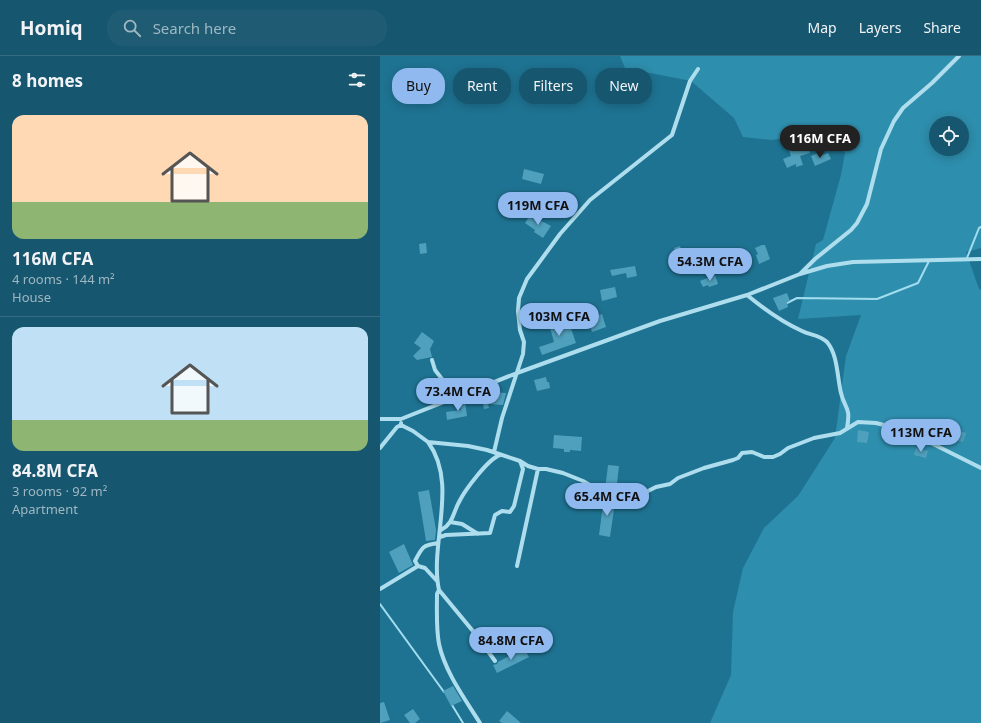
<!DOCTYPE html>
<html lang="en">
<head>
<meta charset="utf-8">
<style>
	body { margin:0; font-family:"Noto Sans",sans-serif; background:#1f5c73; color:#f1f3f6; height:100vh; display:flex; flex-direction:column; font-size:15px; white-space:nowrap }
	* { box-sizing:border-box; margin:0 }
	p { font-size:13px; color:#9eb7c2 }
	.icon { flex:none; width:22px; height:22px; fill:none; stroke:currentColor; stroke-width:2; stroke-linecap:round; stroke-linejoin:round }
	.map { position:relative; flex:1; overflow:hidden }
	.drawer { display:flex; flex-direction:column; background:#16566e; width:380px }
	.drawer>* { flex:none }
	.banner { position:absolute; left:12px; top:12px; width:380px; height:36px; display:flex; gap:8px }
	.controls { position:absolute; left:549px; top:60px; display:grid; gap:8px }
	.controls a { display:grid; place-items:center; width:40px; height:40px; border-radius:50%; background:#16566e; box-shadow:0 2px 10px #0003; font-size:20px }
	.price { position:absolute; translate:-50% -34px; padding:0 9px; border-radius:14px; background:#90b9f0; color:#111; font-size:13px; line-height:26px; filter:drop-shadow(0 1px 2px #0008) }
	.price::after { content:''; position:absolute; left:50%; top:24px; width:12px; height:9px; margin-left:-6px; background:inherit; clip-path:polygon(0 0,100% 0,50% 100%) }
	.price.selected { background:#222; color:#fff }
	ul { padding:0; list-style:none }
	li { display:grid; align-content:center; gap:8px; height:212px; padding:0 12px }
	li+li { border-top:1px solid #356c81 }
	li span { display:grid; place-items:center; height:124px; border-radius:12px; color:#555 }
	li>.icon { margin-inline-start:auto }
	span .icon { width:72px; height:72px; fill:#fffc; stroke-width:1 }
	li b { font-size:17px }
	h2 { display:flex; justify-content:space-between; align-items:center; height:48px; padding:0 12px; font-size:17px }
	.pill { padding:0 14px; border-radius:16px; background:#16566e; box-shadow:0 2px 10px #0003; font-size:14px; line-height:36px }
	.pill.selected { background:#90b9f0; color:#111 }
	header { display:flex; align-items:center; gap:24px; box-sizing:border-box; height:56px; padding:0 20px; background:#16566e; border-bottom:1px solid #356c81 }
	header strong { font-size:19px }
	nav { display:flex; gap:22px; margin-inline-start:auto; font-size:14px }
	.search { width:280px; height:36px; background:#1f5c73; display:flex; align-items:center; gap:10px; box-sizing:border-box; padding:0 14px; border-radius:16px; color:#9eb7c2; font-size:15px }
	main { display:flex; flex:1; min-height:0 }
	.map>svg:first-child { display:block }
</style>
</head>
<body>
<header>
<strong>Homiq</strong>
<div class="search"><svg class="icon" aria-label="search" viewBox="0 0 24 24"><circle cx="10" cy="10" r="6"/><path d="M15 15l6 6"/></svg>Search here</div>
<nav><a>Map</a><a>Layers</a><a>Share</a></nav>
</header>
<main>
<section class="drawer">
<h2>8 homes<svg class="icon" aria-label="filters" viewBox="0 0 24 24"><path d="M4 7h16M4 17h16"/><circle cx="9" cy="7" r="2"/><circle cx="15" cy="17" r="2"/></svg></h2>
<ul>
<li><span style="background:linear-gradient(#ffd9b3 70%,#8fb573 0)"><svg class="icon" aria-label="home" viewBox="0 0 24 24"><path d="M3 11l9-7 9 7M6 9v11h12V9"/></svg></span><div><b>116M CFA</b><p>4 rooms · 144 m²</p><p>House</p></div></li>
<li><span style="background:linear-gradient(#bfe0f5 75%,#8fb573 0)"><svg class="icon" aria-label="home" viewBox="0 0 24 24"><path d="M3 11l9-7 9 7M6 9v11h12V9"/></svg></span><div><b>84.8M CFA</b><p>3 rooms · 92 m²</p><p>Apartment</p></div></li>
</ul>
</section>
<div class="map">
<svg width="601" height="667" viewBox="0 0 601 667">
	<rect width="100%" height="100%" fill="#1e7392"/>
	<!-- green -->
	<path fill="#2e8ead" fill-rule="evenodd" d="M240,0h361v192l-15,4 13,37 2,1v433h-271l21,-48 2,-63 10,-44 21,-40 34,-32 37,-58 11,-82 15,-41 -63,4 18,-75 7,-4 18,-65 4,-22 -4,-11 -8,-5 -20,-4 -41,7 -29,-3 -9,-19 -43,-37 -66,-13zM556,67h26v26h-26z"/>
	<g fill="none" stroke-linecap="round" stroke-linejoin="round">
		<!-- stream -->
		<path stroke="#a2ddef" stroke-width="2" d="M587,202l12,-30 2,-1
			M407,247l10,-5 80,1 41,-16 11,-22
			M0,548l64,88
			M72,649l11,18"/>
	</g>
	<!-- building -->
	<path fill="#4fa0bc" d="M427,89l3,8 -10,3 3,9 -7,2v-3l-9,4 -4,-9 8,-3 -2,-6z
		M438,97l2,3 8,-3 3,6 -16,7 -4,-10z
		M144,113l20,5 -3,10 -19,-5z
		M150,159l21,11 -8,12 -9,-6 1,-2 -10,-7z
		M46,187l1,10 -7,1 -1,-10z
		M382,189h3l5,14 -11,5 -3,-9 2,-1 -3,-6z
		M300,190l6,18 -11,3 -3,-9 5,-2 -3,-8z
		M255,210l2,10 -10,2 -1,-5 -14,3 -2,-6z
		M335,219l3,9 -9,3 -1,-2 -5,2 -3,-6z
		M235,231l2,10 -15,4 -2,-11z
		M407,237l3,8 -3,1 1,5 -9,4 -6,-13z
		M222,258l4,13 -14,5 -4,-13z
		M187,261l9,26 -34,12 -3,-8 15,-5 -5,-18 13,-4v-2z
		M42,276l12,9 -4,8 2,8 -15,3 -4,-4 8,-8 -7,-5z
		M166,321l1,5h2l1,6 -13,3 -3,-11z
		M112,336l14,1 -3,12 -15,-1 1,4 -5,1 -1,-5h-8v-2l13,-3 1,-5h3z
		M85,345l2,15 -20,4 -1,-8 15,-2 -1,-8z
		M573,373l13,4 -3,9 -13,-3z
		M478,374l11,2 -2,11 -10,-1z
		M174,379l28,2 -1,14 -11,-1v2h-6v-3l-11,-1z
		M536,392l12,3 -2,7 -12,-3z
		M228,409l11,1 -3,26 -11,-2z
		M49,434l7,40 -1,10 -9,1 -8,-49z
		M224,441l10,2 1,3 -5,35 -11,-2z
		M24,488l9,21 -14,8 -10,-21z
		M144,592l5,9 -32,16 -4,-8 4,-1 1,-2z
		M73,630l9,15 -11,5 -8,-15z
		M4,646l6,18 -10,3v-20z
		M33,653l7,10 -5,4h-5l-6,-8z
		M127,655l14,12h-19l-3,-2z"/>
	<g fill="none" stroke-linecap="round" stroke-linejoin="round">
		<!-- street -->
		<path stroke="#aedeee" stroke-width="4" d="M420,218l15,-15 36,-29 6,-7 10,-19 14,-55 13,-28 9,-13 29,-25 27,-27
			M367,239c17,14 35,27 55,36 8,4 18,4 25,11 11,13 10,35 14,51 4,17 10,13 6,35
			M52,304l3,10 21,27
			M0,363h21l116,-46 143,-52 87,-26 53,-21 27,-8 26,-4 128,-3
			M21,369l12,6 15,11 40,4 19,4 33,11 8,5 10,3h8l17,4 20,8 22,13 12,2 2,6 5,3 15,-4 3,-7 14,-7 14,-3 8,-6 26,-10 29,-8 5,-2 4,-5 10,-1 12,5h9l7,-3 8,-6 26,-10 26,-5 18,-11 18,1 31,8 74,37
			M48,386c31,42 1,102 11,148l-2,4c0,16 -1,34 2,50 6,28 26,55 41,79
			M0,392l17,-21 4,-2v-2
			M114,396l8,-34 21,-64 1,-12 -4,-12 -2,-19 1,-13 8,-19 33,-45 30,-34 82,-65 18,-54 8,-12
			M70,466l12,2 16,10
			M61,474c12,-6 12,-17 18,-28 6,-12 29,-43 41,-47
			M60,481l6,-2 44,-2 5,-18 7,-4 8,1 4,-6 9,-37 -3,-8
			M137,510l21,-97
			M57,525l-12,-13 -7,-2 -3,-5c7,-14 8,-16 23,-18
			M0,533l38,-23
			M59,534l38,46 18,25"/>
	</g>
</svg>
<div class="controls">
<a><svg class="icon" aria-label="locate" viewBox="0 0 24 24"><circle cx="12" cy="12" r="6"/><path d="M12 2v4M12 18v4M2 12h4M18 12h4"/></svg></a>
</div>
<b class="price selected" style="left:440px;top:103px">116M CFA</b>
<b class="price" style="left:158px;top:170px">119M CFA</b>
<b class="price" style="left:330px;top:226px">54.3M CFA</b>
<b class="price" style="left:179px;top:281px">103M CFA</b>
<b class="price" style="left:78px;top:356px">73.4M CFA</b>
<b class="price" style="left:541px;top:397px">113M CFA</b>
<b class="price" style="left:227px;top:461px">65.4M CFA</b>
<b class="price" style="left:131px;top:605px">84.8M CFA</b>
<div class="banner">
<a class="pill selected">Buy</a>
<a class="pill">Rent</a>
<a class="pill">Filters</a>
<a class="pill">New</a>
</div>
</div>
</main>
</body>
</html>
